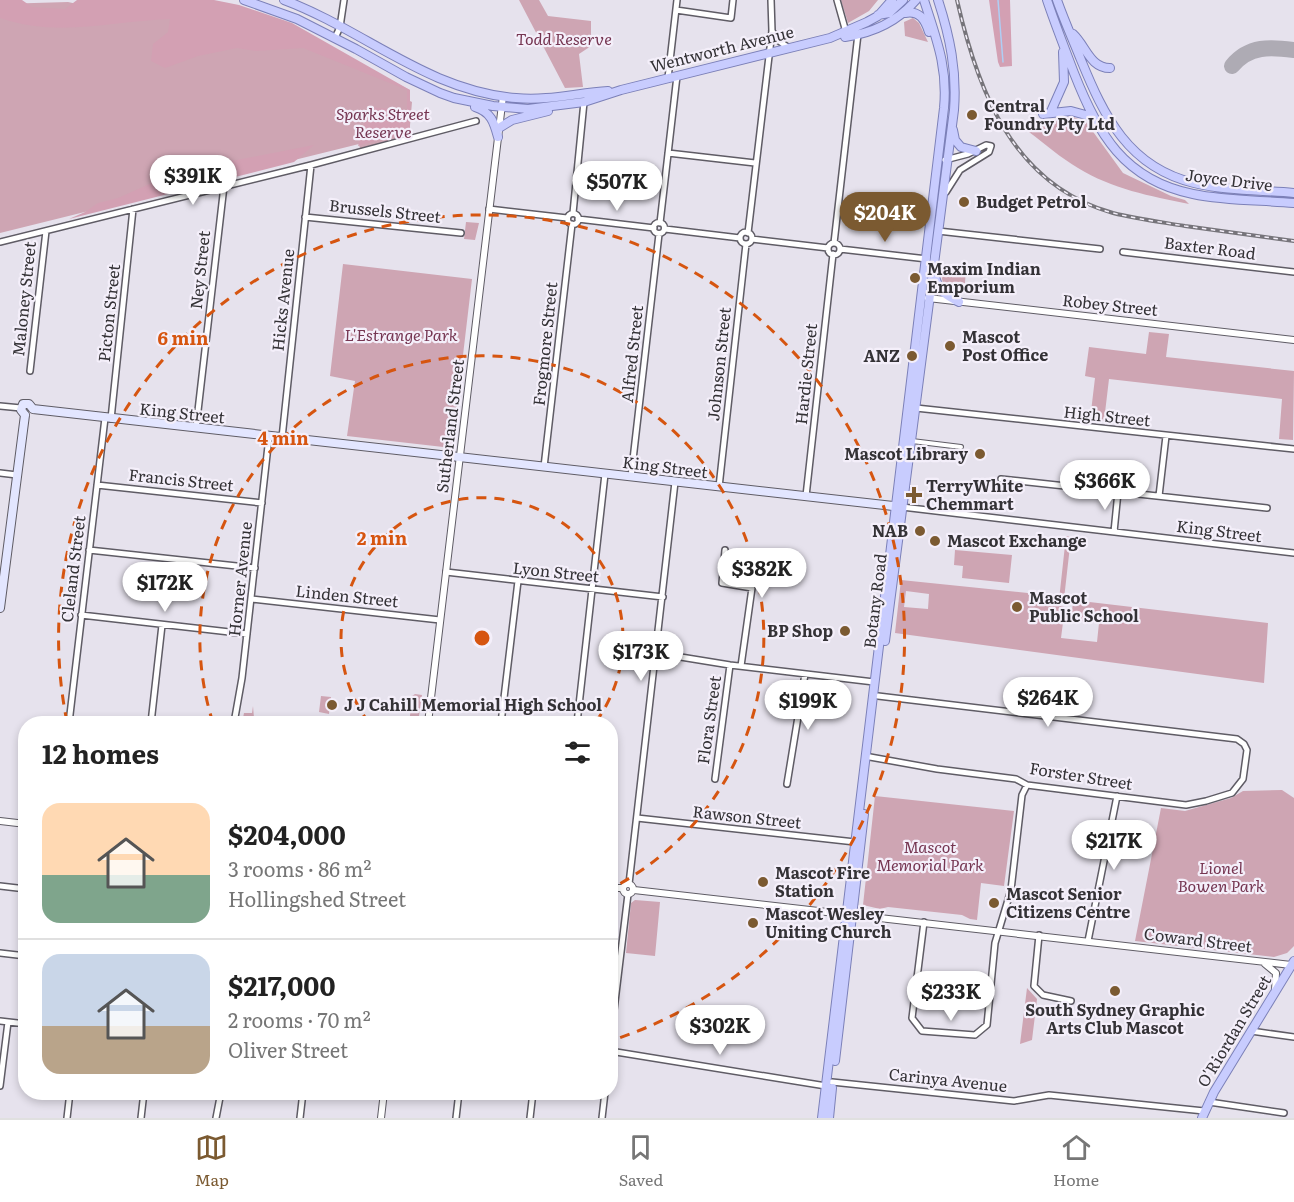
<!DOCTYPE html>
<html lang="en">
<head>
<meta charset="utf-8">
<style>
	body { margin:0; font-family:Literata,serif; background:#f2f2f2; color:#222; height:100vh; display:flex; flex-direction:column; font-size:22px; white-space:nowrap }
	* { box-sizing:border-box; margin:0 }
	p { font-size:20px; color:#767676 }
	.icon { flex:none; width:33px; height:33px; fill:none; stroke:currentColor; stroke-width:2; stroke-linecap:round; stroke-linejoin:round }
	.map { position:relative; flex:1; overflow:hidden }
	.details { position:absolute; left:18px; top:716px; width:600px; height:384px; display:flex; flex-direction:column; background:#fff; border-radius:24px; box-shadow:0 3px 9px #0003 }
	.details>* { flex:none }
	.price { position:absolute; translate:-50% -51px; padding:0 14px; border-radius:21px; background:#fff; color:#222; font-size:20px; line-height:39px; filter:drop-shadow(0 2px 3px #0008) }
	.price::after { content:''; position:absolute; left:50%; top:36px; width:18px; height:14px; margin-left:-9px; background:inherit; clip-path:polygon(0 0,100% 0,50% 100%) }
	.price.active { background:#7b5a31; color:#fff }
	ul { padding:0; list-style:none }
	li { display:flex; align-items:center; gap:18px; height:150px; padding:0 24px }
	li+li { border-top:2px solid #e0e0e0 }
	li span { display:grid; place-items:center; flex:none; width:168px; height:120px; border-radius:18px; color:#555 }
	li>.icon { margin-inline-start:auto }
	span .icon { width:72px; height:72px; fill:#fffc; stroke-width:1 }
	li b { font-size:26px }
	h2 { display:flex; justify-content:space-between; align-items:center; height:72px; padding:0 24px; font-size:26px }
	.menu { display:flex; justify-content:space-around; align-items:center; height:84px; border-top:2px solid #e0e0e0; background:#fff; font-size:16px; color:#767676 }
	.menu a { display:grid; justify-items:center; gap:3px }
	.menu .active { color:#7b5a31 }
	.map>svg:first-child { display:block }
</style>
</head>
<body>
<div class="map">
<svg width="1294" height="1118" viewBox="0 0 1294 1118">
	<rect width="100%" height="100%" fill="#e6e2ed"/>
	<!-- green -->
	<path fill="#cea5b3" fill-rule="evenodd" d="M519,0h20l9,16 43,5v25l-12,8 4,33 -18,1z
		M841,0h37l-9,11 -21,12z
		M68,2l37,8 178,19 127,61v11l2,1 -3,35 -49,12 -1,-5 -359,89v-229z
		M913,18l6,5 9,19 -23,-6 -1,-14z
		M1071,116l15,6 37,51 48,23 14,4 4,4c-39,-8 -77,-15 -111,-36 -17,-10 -33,-24 -49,-36l20,-11z
		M466,222l13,1 -4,17 -11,-1z
		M343,264l129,15 -20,169 -105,-12 8,-55 -25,-5z
		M942,268l24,3 -2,22c-18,-3 -24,-7 -22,-25z
		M1149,332l20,2 -3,23 128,14 -1,69 -14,-1 3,-40 -173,-20 -5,42 -14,-1 5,-42 -10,-2 4,-29 57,7z
		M1066,536l5,1 -7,62 204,24 -4,60 -369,-50 6,-53 155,16v9l9,2 -4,31 36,4 2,-19 -28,-3 2,-18 -14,-2zM906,591l23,3 -1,15 -24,-2z
		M955,550l57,5 -3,28 -47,-5 1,-12 -9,-1z
		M415,694l7,1 -4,28h-9l2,-15 -2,-3 3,-9z
		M321,696l10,1 -2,17 -10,-2z
		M253,706l1,12 26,3 1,-2 25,2v2h-64l2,-10h8z
		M1282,790l12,8v148l-7,7 -13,4 -139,-16 26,-133 24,3 46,-13 12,-7z
		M875,796l139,15 -10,75 -23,-3 -4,37 -7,-1 -8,-4 -74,-8 -8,2 -17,-4z
		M635,900l25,2 -5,54 -29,-3 5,-50z
		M1027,988l10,11 -5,41 -12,4z"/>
	<!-- forest -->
	<path fill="#d3a0b3" d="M0,0h22l10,7 33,2 12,-9h137l25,5 53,18 118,67v41l-52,15 10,-39 39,3v-20l-104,-42 -47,3 -19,-3 -39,8 -33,12 -14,-7 2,-17 15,-12 2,-13c-59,2 -112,19 -170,-1z
		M989,0h21l2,66 -12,1 -2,-5z
		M314,145l-20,17 -225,57 16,-7 13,-9 20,-5 36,-16 47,-15z"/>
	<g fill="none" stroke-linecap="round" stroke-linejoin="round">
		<!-- stream -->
		<path stroke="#aecef5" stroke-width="1.5" d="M998,0l5,62"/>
		<!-- taxiway -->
		<path stroke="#aeabb4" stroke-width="16" d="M1232,66c17,-21 39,-19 62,-16"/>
		<!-- pedestrian casing -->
		<g stroke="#5f5c65" stroke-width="6">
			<path id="pedestrian" d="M912,441l49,6"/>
		</g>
		<!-- minor casing -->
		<g stroke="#5f5c65" stroke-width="8">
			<path id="minor" d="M837,0l9,32
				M676,10l55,8 2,-18
				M772,31l7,10 10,7
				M335,38l5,-11 4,-27
				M668,78l9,-78
				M668,153l87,10
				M945,160l23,-6 18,-9 5,1
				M946,192l14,-22 29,-18 2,-6
				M489,209l78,9
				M573,213l11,-111
				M567.5 219a5.5 5.5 0 1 1 11 0a5.5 5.5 0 1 1-11 0Z
				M305,217l156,16
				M578,219l76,9
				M653.5 228a5.5 5.5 0 1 1 11 0a5.5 5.5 0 1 1-11 0Z
				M660,223l17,-147
				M665,229l75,9
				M938,231l162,18
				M740 238a6 6 0 1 1 12 0a6 6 0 1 1-12 0Z
				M748,233l24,-202 -1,-31
				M752,239l76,9
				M0,242l311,-77 165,-44
				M834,243l24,-209
				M828 249a6 6 0 1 1 12 0a6 6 0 1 1-12 0Z
				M840,249l87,10
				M1123,252l171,20
				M30,371l16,-140
				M0,406l21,2
				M916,408l378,41
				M111,419l22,-210
				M196,428l28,-242
				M282,438l29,-273
				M544,467l28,-243
				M0,473l17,2
				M631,477l28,-243
				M1001,479l266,29
				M97,485l165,18
				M719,487l27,-243
				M806,496l27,-242
				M1159,496l7,-60
				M902,507l392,46
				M1114,532l4,-40
				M89,550l166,18
				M725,550l-3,33 30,5 -11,78
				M446,572l217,25
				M251,599l189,21
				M81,615l166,19
				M656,653l74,12 144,17
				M69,723l36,-305
				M151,723l11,-98
				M234,723l8,-45 27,-241
				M501,723l17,-142
				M577,723l28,-249
				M870,757l67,12 79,10 11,6 159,20 20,-4 26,-8 11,-14 4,-29 -3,-6 -7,-5 -359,-43
				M715,779l15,-114
				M787,784l18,-110
				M637,818l218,24
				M629,884l46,-402
				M0,886l26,3
				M924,922l-12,96 10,13 53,4 12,-10 8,-82 16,-53 11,-95 5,-10
				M1039,935l-5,51 9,9 28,6
				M1088,941l29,-145
				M0,953l26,3
				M0,1021l26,3
				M1251,1031l43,6
				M610,1043l18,-149
				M610,1051l216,35
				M832,1082l182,19 35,-6 155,16
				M0,1086l8,-64
				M1209,1102l75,11
				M67,1118l3,-26
				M141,1118l3,-26
				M216,1118l5,-26
				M300,1118l3,-26
				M456,1118l3,-26
				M530,1118l3,-26
				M602,1118l3,-26"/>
		</g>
		<!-- tertiary casing -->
		<g stroke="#5f5c65" stroke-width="8">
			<path id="tertiary" d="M928,298l366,42
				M428,723l75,-627
				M0,821l26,3
				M623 889a5 5 0 1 1 10 0a5 5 0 1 1-10 0Z
				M610,888h13
				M634,890l657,75
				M1265,964l11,9 -1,17
				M381,1118l3,-26"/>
		</g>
		<!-- secondary casing -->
		<g stroke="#5f5c65" stroke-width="10">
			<path id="secondary" d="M33,409l869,98
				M25,415l-4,-5 2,-6h6l4,5
				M0,608l25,-193"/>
		</g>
		<!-- primary casing -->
		<g stroke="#7c80b8" stroke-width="10">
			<path id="primary" d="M244,0l53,19 59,30 50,28 34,16 14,5 39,8 35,3 56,-7 37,-12 209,-52 37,-16 11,-6 14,-16
				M284,0c80,30 144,91 232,98 32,3 61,-5 92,-7
				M1047,0c8,24 18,49 27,73 24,61 50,107 119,121 33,7 68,6 101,9
				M1057,0c7,20 16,40 24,60 23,56 47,107 113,123 32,8 67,7 100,10
				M905,13c14,-3 20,6 24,19
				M878,15l11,-2 14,-13
				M1073,34c13,12 17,34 37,34
				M845,37c28,-4 53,-16 71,-37
				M475,107c16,5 19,15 23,30
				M1052,109l12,-27 -1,-30
				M1043,114l28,-3 22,6
				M499,128l13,-8 36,-9
				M953,130l2,10 6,7 15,4
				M935,276c3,15 12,20 24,26
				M885,641l69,-531c3,-39 -4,-73 -16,-110
				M835,1061l29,-247
				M822,1118l122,-1010c4,-41 -8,-70 -20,-108
				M829,1118l3,-30
				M1202,1118l12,-26 80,-131"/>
		</g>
		<!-- pedestrian -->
		<use href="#pedestrian" stroke="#fff" stroke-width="4"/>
		<!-- minor -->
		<use href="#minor" stroke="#fff" stroke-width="5"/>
		<!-- tertiary -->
		<use href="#tertiary" stroke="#fff" stroke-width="6"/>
		<!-- secondary -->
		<use href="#secondary" stroke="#e3e6ff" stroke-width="8"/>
		<!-- primary -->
		<use href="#primary" stroke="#c8ccfe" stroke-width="8"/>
		<!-- rail casing -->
		<g stroke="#76747a" stroke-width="4">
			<path id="rail" d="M957,0c21,92 56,185 156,213 24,6 48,9 72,13 36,5 73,10 109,15"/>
		</g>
		<!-- rail -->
		<use href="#rail" stroke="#f4effa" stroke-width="1.5" stroke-dasharray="4.5" stroke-linecap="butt"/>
	</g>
	<!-- distance rings -->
	<g fill="none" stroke="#d65510" stroke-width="3" stroke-dasharray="10 8">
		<path d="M369 723A141 141 0 1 1 595 723"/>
		<path d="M213 723A282 282 0 1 1 612 888"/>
		<path d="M67 722A423 423 0 1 1 613 1040"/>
	</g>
	<!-- markers -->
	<g fill="#7b5a31" stroke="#f4effa" stroke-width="2">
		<circle cx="972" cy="115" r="6"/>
		<circle cx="964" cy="202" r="6"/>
		<circle cx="915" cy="278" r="6"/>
		<circle cx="950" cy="346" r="6"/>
		<circle cx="912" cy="356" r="6"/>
		<circle cx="980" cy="454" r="6"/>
		<path d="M911 486h6v6h6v6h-6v6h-6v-6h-6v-6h6z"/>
		<circle cx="920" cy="531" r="6"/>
		<circle cx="935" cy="541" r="6"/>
		<circle cx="1017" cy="607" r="6"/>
		<circle cx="845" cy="631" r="6"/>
		<circle cx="332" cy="705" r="6"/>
		<circle cx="763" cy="882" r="6"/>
		<circle cx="994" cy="903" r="6"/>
		<circle cx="753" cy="923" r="6"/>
		<circle cx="1115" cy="991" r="6"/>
	</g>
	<g text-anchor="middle" stroke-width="4.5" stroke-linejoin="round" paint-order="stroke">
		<!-- park labels -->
		<g font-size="16" font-style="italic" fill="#753551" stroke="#f4effa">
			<text x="564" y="45">Todd Reserve</text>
			<text x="383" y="120">Sparks Street<tspan x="383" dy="18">Reserve</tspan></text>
			<text x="401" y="341">L'Estrange Park</text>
			<text x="930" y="853">Mascot<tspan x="930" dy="18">Memorial Park</tspan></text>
			<text x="1221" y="874">Lionel<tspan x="1221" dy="18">Bowen Park</tspan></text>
		</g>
		<!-- street labels -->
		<g font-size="16" fill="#343236" stroke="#f4effa">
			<text transform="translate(722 49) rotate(-14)" y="6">Wentworth Avenue</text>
			<text transform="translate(1229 180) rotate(7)" y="6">Joyce Drive</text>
			<text transform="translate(385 211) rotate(6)" y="6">Brussels Street</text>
			<text transform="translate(1210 248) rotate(7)" y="6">Baxter Road</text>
			<text transform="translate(200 270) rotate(-84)" y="6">Ney Street</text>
			<text transform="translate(24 299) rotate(-84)" y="6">Maloney Street</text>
			<text transform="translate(283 300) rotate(-84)" y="6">Hicks Avenue</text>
			<text transform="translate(1110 305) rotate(6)" y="6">Robey Street</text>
			<text transform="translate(109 313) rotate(-84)" y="6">Picton Street</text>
			<text transform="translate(545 344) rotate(-84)" y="6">Frogmore Street</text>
			<text transform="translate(632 354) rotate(-84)" y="6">Alfred Street</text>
			<text transform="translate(719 364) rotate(-84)" y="6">Johnson Street</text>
			<text transform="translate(806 374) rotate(-84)" y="6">Hardie Street</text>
			<text transform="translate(182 413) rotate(6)" y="6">King Street</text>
			<text transform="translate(1107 416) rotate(6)" y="6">High Street</text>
			<text transform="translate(450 426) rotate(-83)" y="6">Sutherland Street</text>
			<text transform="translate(665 467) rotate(7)" y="6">King Street</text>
			<text transform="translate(181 480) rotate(6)" y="6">Francis Street</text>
			<text transform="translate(1219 531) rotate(7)" y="6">King Street</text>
			<text transform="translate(73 569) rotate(-83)" y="6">Cleland Street</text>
			<text transform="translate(556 572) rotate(6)" y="6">Lyon Street</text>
			<text transform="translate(240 579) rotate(-84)" y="6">Horner Avenue</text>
			<text transform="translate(347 596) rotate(6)" y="6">Linden Street</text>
			<text transform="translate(875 601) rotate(-83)" y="6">Botany Road</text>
			<text transform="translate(709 720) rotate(-82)" y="6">Flora Street</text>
			<text transform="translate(1081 776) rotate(9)" y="6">Forster Street</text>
			<text transform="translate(747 817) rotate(6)" y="6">Rawson Street</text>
			<text transform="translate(1198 940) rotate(7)" y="6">Coward Street</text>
			<text transform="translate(1234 1031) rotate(-59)" y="6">O'Riordan Street</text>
			<text transform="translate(948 1080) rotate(6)" y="6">Carinya Avenue</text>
		</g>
		<!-- poi labels -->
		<g font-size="16" font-weight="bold" fill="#343236" stroke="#f4effa" text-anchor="start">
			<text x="984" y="112">Central<tspan x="984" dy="18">Foundry Pty Ltd</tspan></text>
			<text x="976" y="208">Budget Petrol</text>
			<text x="927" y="275">Maxim Indian<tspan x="927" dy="18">Emporium</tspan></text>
			<text x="962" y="343">Mascot<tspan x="962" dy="18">Post Office</tspan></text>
			<text x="900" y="362" text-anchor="end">ANZ</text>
			<text x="968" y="460" text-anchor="end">Mascot Library</text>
			<text x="926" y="492">TerryWhite<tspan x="926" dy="18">Chemmart</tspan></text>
			<text x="908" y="537" text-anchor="end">NAB</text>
			<text x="947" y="547">Mascot Exchange</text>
			<text x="1029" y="604">Mascot<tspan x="1029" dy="18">Public School</tspan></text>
			<text x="833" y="637" text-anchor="end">BP Shop</text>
			<text x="344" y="711">J J Cahill Memorial High School</text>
			<text x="775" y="879">Mascot Fire<tspan x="775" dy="18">Station</tspan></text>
			<text x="1006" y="900">Mascot Senior<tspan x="1006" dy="18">Citizens Centre</tspan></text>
			<text x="765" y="920">Mascot Wesley<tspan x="765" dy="18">Uniting Church</tspan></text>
			<text x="1115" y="1016" text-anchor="middle">South Sydney Graphic<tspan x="1115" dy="18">Arts Club Mascot</tspan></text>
		</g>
	</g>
	<circle cx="482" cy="638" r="9" fill="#d65510" stroke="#f4effa" stroke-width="3"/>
	<g font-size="18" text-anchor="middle" font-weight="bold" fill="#d65510" stroke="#f4effa" stroke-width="4.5" stroke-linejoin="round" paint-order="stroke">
		<text x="183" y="345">6 min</text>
		<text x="283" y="445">4 min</text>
		<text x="382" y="545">2 min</text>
	</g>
</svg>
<b class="price" style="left:193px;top:206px">$391K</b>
<b class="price" style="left:617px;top:212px">$507K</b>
<b class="price active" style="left:885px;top:243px">$204K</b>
<b class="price" style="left:1105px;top:511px">$366K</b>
<b class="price" style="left:762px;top:599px">$382K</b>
<b class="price" style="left:165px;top:613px">$172K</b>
<b class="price" style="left:641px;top:682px">$173K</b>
<b class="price" style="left:1048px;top:728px">$264K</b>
<b class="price" style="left:808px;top:731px">$199K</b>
<b class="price" style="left:1114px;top:871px">$217K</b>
<b class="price" style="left:951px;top:1022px">$233K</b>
<b class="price" style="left:720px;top:1056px">$302K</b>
<section class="details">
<h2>12 homes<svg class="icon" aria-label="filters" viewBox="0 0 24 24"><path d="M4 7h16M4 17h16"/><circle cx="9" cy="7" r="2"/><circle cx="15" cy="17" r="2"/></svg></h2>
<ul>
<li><span style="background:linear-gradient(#ffd9b3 60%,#7fa58c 0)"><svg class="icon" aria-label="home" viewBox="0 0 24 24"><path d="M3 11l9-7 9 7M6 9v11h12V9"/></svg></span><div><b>$204,000</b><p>3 rooms · 86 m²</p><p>Hollingshed Street</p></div></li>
<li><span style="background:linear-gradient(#c9d6e8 60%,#b9a48a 0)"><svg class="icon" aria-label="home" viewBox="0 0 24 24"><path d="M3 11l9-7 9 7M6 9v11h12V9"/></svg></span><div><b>$217,000</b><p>2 rooms · 70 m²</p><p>Oliver Street</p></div></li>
</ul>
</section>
</div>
<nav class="menu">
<a class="active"><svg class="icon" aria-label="map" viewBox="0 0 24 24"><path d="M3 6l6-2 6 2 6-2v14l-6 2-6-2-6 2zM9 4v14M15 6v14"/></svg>Map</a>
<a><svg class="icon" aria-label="saved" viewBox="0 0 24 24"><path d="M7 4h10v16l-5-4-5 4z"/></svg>Saved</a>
<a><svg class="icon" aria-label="home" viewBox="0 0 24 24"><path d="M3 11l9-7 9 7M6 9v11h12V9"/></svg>Home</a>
</nav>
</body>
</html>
